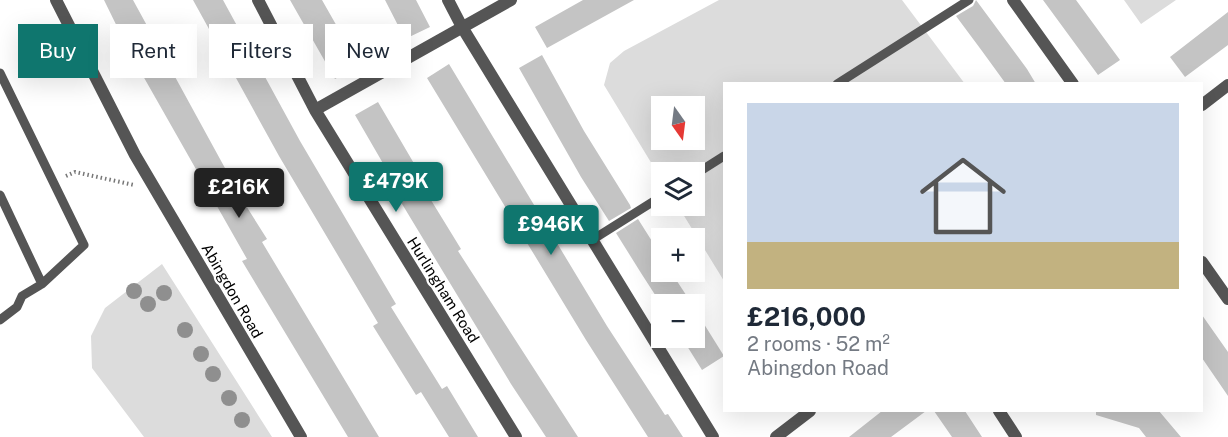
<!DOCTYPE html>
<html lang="en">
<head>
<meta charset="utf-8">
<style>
	body { margin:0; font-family:"Public Sans",sans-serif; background:#f6f6f7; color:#1f2937; height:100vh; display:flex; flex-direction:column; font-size:22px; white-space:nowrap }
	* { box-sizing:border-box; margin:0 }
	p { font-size:20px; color:#747a83 }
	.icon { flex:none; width:33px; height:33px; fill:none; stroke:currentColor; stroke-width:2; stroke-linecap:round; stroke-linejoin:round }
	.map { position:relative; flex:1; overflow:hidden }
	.panel { position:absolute; left:723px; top:82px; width:480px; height:330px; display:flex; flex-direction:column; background:#fff; border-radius:0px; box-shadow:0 6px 24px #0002 }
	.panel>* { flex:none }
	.banner { position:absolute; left:18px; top:24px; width:570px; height:54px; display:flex; gap:12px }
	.needle { width:39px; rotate:166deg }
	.controls { position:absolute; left:651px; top:96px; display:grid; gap:12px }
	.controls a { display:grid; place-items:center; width:54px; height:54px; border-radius:0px; background:#fff; box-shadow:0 6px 24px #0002; font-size:30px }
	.price { position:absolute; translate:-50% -51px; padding:0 14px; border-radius:6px; background:#0f766e; color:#fff; font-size:20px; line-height:39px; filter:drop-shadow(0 2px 3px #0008) }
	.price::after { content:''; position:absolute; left:50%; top:36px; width:18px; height:14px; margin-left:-9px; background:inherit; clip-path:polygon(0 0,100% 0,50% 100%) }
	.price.current { background:#222; color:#fff }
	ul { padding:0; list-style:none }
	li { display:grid; align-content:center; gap:12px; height:318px; padding:0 24px }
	li span { display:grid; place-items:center; height:186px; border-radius:0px; color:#555 }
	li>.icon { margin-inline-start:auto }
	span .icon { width:108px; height:108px; fill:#fffc; stroke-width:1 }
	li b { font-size:26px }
	.tag { padding:0 21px; border-radius:0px; background:#fff; box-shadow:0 6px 24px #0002; font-size:21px; line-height:54px }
	.tag.current { background:#0f766e; color:#fff }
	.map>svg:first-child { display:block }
</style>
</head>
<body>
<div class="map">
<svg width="1228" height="437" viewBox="0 0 1228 437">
	<rect width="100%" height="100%" fill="#fff"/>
	<!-- green -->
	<path fill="#dcdcdc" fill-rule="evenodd" d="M719,0h183l63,84h-241v197l-46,-75h16v-34h-32l-1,7 -57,-94 6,-22 14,-12zM662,106h32v34h-32z
		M1124,0h52l-35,24z
		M162,264l110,173h-128l-52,-69 -1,-32 14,-28z"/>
	<!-- building -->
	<path fill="#c4c4c4" d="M104,0h29l110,201 24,38 -5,3 117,195h-31l-106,-176 5,-2 -117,-206z
		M193,0h30l77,141 96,163 -5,3 51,82 5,-3 31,51h-29l-28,-45 -5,3 -43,-69 5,-3 -99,-167z
		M290,0h32l37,65 -24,14z
		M385,0h31l14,27 -25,12z
		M583,0h51l-87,48 -12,-21z
		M976,0l51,69 9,15h-30l-24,-33 -26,-35 17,-10z
		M1043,0h33l44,60 -22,15z
		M1228,12v33l-43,32 -15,-20z
		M542,55l42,76 46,74 1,3 -22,13 -28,-44 -62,-109z
		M449,64l158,262 58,89 3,-1 15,23h-35l-62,-97 -159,-262z
		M378,102l41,70 -4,2 46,75 -3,2 120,186h-32l-35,-53 -115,-190 3,-3 -44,-76z
		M638,219l24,38v15h9l21,32h-31l-20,-31 -25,-40z
		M694,308l30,48 -22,14 -20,-32h12z
		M1202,315l26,37v44l-26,-38z
		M882,411h44l-35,26h-42z
		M934,411h31l17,26h-30z
		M1096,411h63l22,26h-35l-7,-9 -43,-13z"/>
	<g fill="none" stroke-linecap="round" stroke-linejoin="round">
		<!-- path -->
		<path stroke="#777" stroke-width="4" stroke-dasharray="1.5 3" stroke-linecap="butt" d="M66,176l9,-4 59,13"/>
		<!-- lane -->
		<path stroke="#555" stroke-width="9" d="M0,73l84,172 -42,39 -42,-89
			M837,84l132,-84
			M694,175l30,-19
			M592,240l70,-44
			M0,320l17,-13 5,-11 20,-12"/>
		<!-- street -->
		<path stroke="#555" stroke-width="12" d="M56,0l79,155 166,282
			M258,0l57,110 201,327
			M448,0l14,27 251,410
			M1013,0l60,84
			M1202,105l26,-20
			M315,110l196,-110
			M1202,262l26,37
			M999,411l17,26
			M776,437l34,-26"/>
	</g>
	<!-- trees -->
	<g fill="#8f8f8f">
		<circle cx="134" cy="291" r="8"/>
		<circle cx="164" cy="293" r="8"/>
		<circle cx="148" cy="304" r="8"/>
		<circle cx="185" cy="330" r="8"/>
		<circle cx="201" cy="354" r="8"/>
		<circle cx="213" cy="374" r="8"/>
		<circle cx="229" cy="398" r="8"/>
		<circle cx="242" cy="420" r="8"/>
	</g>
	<g text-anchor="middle" stroke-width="4.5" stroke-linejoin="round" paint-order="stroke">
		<!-- street labels -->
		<g font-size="15" fill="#000" stroke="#fff">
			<text transform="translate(443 290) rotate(58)" y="5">Hurlingham Road</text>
			<text transform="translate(232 291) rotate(60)" y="5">Abingdon Road</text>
		</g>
	</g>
</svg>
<div class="controls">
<a><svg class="needle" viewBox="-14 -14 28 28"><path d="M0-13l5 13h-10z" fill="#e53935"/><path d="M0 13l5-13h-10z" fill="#747a83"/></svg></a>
<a><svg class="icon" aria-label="layers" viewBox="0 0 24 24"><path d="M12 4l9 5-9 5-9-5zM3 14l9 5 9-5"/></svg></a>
<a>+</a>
<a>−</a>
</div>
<b class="price" style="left:396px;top:213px">£479K</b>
<b class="price current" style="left:239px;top:219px">£216K</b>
<b class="price" style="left:551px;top:256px">£946K</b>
<div class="banner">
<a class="tag current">Buy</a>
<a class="tag">Rent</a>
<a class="tag">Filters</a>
<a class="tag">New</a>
</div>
<section class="panel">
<ul>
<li><span style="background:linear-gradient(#c9d6e8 75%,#c2b280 0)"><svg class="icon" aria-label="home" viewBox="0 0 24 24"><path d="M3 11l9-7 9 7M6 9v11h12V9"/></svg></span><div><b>£216,000</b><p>2 rooms · 52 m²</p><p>Abingdon Road</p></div></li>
</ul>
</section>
</div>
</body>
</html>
